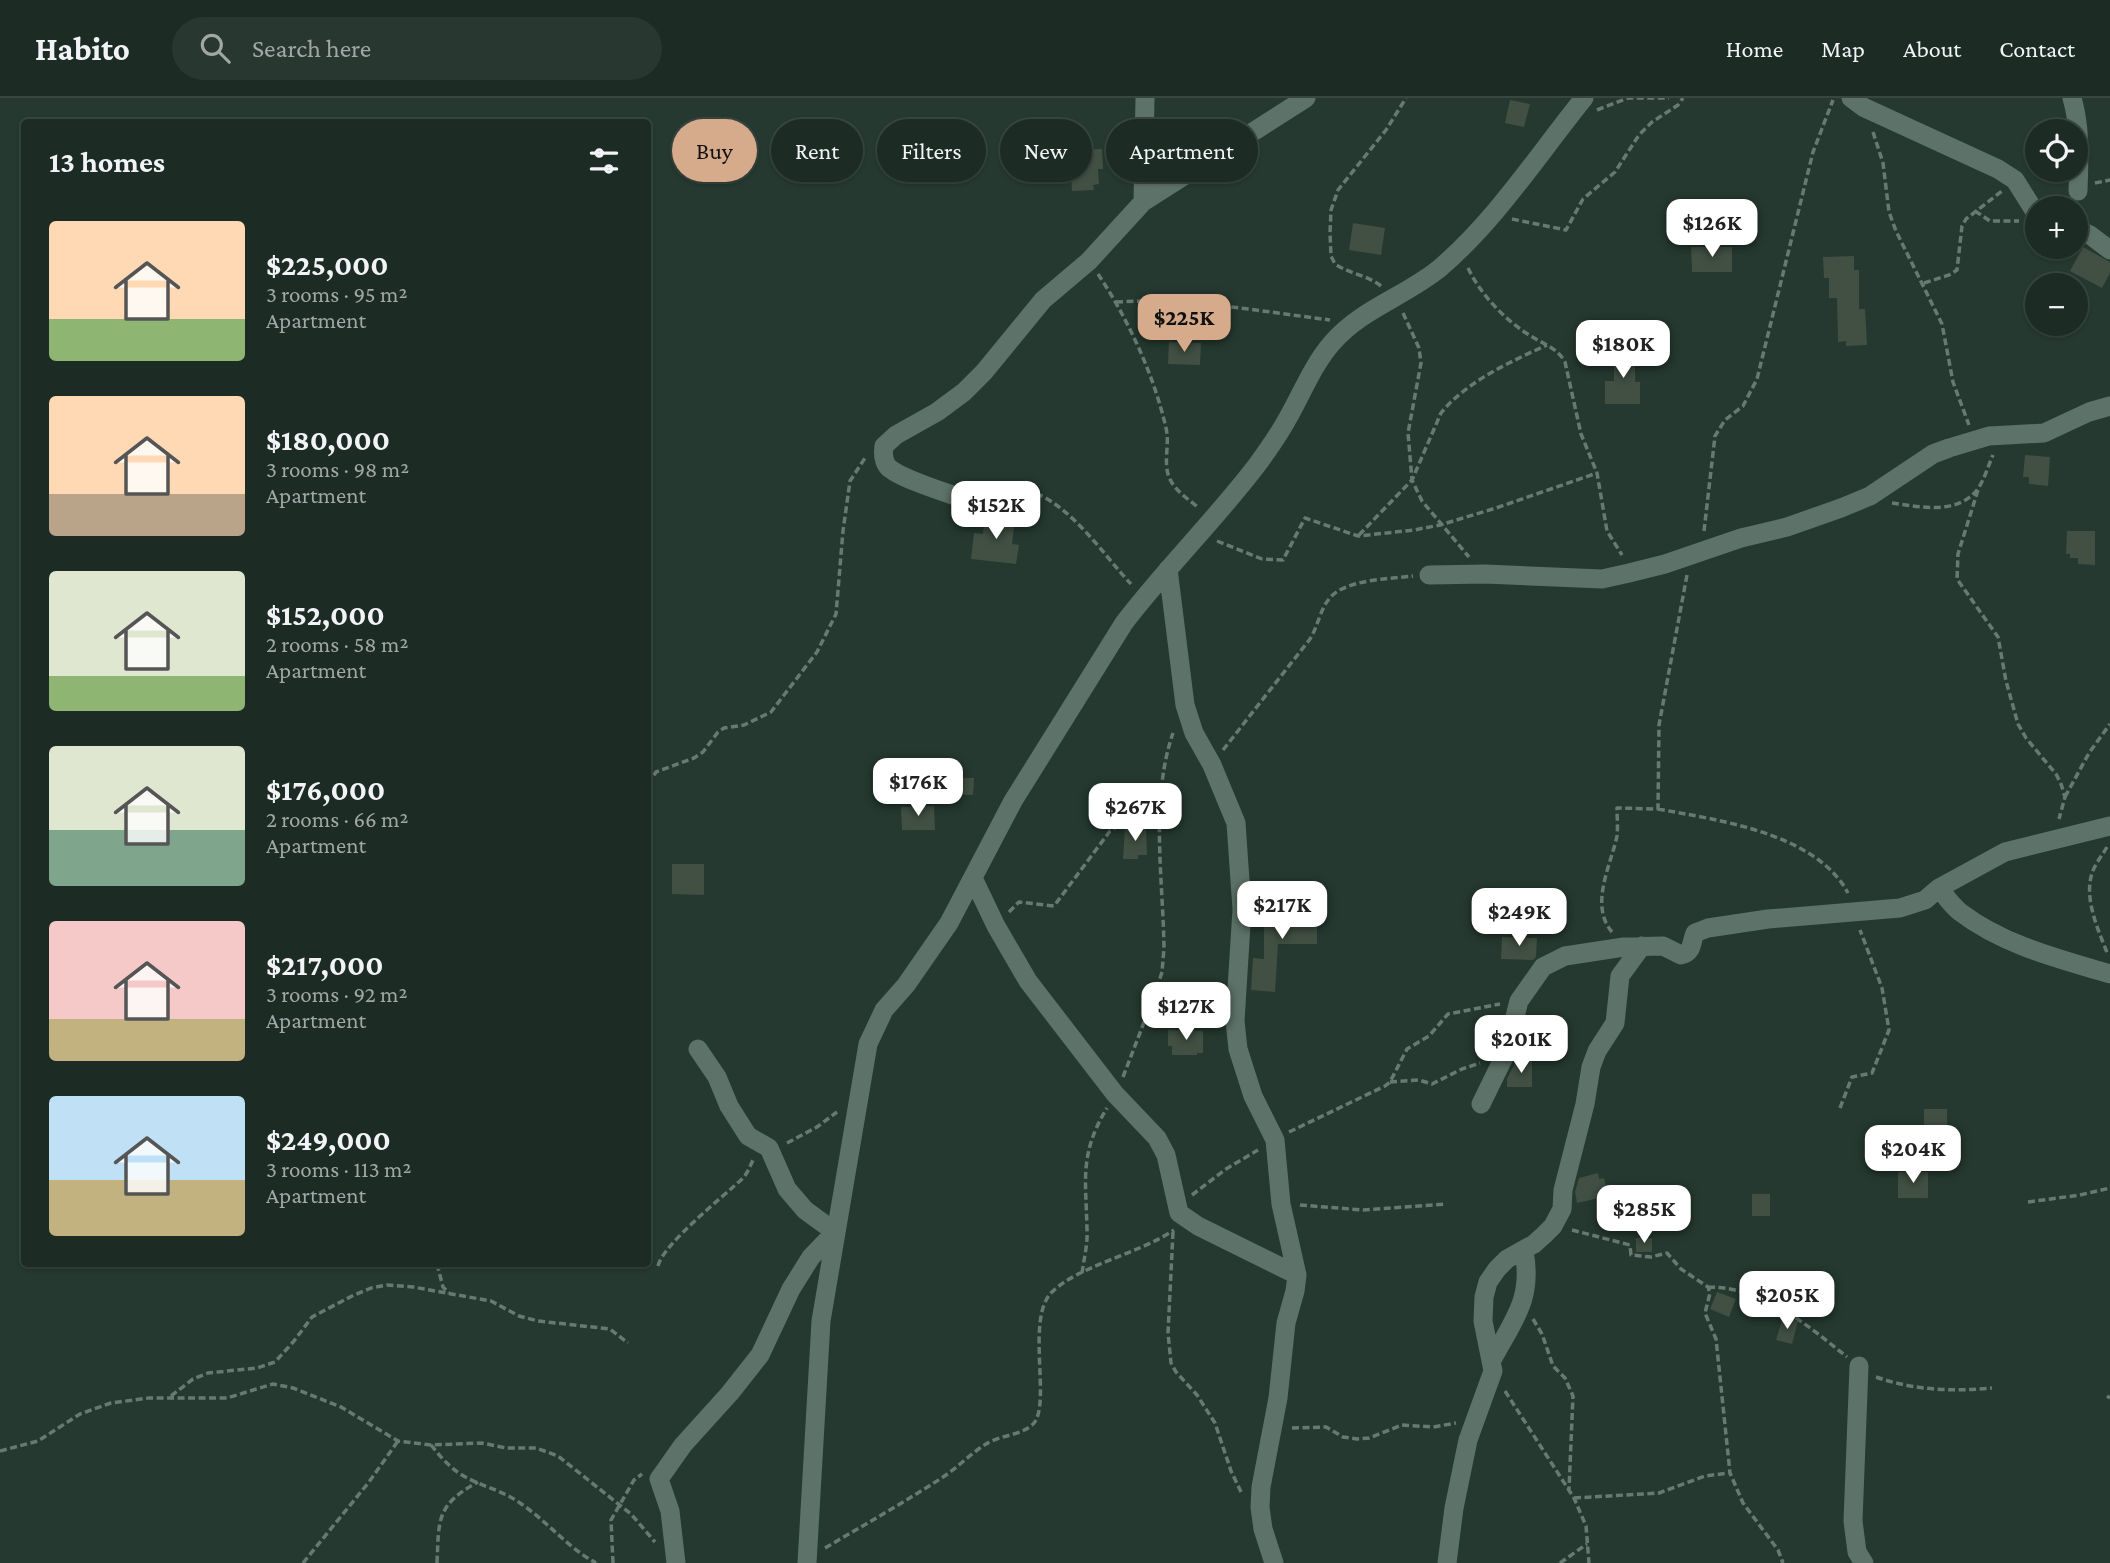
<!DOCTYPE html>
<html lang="en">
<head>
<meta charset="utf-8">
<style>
	body { margin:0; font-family:"Crimson Pro",serif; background:#293731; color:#f1f3f6; height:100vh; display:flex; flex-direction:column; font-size:26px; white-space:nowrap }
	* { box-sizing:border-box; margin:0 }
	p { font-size:23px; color:#a0a7a6 }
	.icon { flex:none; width:38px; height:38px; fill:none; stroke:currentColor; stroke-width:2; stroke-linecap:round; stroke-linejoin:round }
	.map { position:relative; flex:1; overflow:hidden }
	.side { position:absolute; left:21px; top:21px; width:630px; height:1148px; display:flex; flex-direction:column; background:#1c2b24; border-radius:7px; box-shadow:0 2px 5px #0004,0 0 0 2px #3a4741 }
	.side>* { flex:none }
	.hud { position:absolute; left:672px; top:21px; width:665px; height:63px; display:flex; gap:14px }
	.buttons { position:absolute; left:2025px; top:21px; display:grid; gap:14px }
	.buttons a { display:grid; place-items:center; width:63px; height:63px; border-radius:50%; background:#1c2b24; box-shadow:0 2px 5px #0004,0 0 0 2px #3a4741; font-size:35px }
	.price { position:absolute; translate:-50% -60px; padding:0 16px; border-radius:14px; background:#fff; color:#222; font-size:23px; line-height:46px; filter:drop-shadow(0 2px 4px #0008) }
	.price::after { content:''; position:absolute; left:50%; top:42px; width:21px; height:16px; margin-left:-10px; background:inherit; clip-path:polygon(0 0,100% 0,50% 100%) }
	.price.current { background:#d6ab8b; color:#111 }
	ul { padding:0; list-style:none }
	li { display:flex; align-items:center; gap:21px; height:175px; padding:0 28px }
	li span { display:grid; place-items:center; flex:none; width:196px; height:140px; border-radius:7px; color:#555 }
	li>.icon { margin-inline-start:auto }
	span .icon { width:84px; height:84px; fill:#fffc; stroke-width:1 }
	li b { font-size:30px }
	h2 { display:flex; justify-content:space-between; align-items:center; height:84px; padding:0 28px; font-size:30px }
	.chip { padding:0 24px; border-radius:32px; background:#1c2b24; box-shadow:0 2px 5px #0004,0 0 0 2px #3a4741; font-size:24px; line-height:63px }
	.chip.current { background:#d6ab8b; color:#111 }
	header { display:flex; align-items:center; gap:42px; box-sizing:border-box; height:98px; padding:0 35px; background:#1c2b24; border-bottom:2px solid #3a4741 }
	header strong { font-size:33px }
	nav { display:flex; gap:38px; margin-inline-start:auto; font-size:24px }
	.search { width:490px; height:63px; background:#293731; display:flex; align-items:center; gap:18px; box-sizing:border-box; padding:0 24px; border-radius:38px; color:#a0a7a6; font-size:26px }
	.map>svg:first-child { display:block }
</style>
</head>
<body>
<header>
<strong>Habito</strong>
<div class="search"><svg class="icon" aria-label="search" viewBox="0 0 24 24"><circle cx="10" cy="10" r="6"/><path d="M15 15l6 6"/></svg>Search here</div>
<nav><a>Home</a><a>Map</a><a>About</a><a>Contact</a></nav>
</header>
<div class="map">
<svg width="2110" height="1465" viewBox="0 0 2110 1465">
	<rect width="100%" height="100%" fill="#253930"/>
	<!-- building -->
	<path fill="#415042" d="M1510,2l20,4 -6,23 -19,-4z
		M1167,34h26v24l-26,1z
		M1102,51l1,20h-5l1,15 -6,1 1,5 -22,1 -2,-34h10l-1,-7z
		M1353,125l32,5 -4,27 -32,-5z
		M1691,149h41v25h-40z
		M2083,149l27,15v11l-8,15 -32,-17z
		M1854,158v14h5v39h6l2,36 -21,1v-5l-8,1 -1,-44h-8v-20h-5l-1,-21z
		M1169,244l32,1 -1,22 -32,-1z
		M1635,250v34h5v22h-35v-23h9v-32z
		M2025,357l25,2 -2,29 -19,-2v-7h-6z
		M985,417l30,3 -3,26 7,1 -3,19 -45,-5 3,-26 9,1z
		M2067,433h28v34l-17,-1v-6h-8v-4h-4z
		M941,680h33l-1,17 -33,-1z
		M934,708l1,24h-33l-1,-23z
		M1125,730h21l1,27h-9v4h-15z
		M672,766h32v31l-32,-1z
		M1264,810h53v36h-39l-3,48 -24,-2 2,-32 11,1z
		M1502,839l35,1 -1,19 -3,3 -32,-1z
		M1168,932l35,1v22h-6v2h-25v-9h-4z
		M1516,963h16v26h-25v-8z
		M1924,1011h23v17h-8v5h-15z
		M1898,1074h30v26h-30z
		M1598,1075l1,6 5,-1 4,18 -31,7 -2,-11 4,-14z
		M1752,1096h18v22h-18z
		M1636,1140h16v14h-16z
		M1717,1194l19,7 -7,18 -19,-8z
		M1783,1219l15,4 -6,23 -16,-4z"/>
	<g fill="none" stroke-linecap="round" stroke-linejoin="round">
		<!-- path -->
		<path stroke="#687971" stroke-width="3.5" stroke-dasharray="7 3.5" stroke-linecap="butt" d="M1597,12l31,-12h41
			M1873,34l10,31 6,49 7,19 46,93 11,58 16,43
			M2095,85l15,-3
			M1975,113l15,10h29
			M1512,121l54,11 17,-31 32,-27 24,-37 13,-13 26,-17 5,-7
			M1468,170c12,25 34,49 58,65 14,10 30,13 39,29l16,72 16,39 10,58 15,24
			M1098,176c30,45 56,101 68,154 4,16 -3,34 3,49 5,13 19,22 30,31
			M1924,185l25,-8 8,-5 5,-44 4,-7 36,-28
			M1381,188c-14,-11 -31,-12 -46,-22l-4,-8 -1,-23 1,-23 7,-20 48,-60 20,-32
			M1116,204c72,-4 143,9 214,18
			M1403,215l16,35 2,15 -13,70 4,47 10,21 47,56
			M1978,392l-20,64 -1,25 41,58 8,44 12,43 8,14 30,36 5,10 4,13 -6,22
			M976,403c14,-1 23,-11 36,-12 47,-3 91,66 119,95
			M1892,405c27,4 65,12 85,-13 7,-9 11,-24 16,-35
			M1704,433l11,-95 10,-16 18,-14 14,-27 56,-227 20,-52
			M1359,437l53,-55 29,-67c26,-32 69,-51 106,-68
			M1217,443l45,18 21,1 22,-42 53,18 56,-6 26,-5 56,-17 101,-35
			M1223,652l87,-111c8,-13 10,-29 19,-40 15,-20 61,-20 84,-23
			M648,686l8,-12 38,-14 9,-6 15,-20 6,-4 20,-3 27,-13 46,-60 19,-38 7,-83 7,-50 15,-23
			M2065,699l24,-44 21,-29
			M1658,711c60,11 158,24 190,84
			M2107,749c-5,9 -14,19 -16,30 -6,25 8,55 17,78
			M1009,814l10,-10 35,4 56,-75 51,-35
			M1612,834c-23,-27 -1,-67 5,-96 1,-9 0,-19 0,-28l41,1 1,-84 28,-150
			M1123,979l33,-86 6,-19 2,-24c-1,-70 -14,-148 9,-215
			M1390,984l29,-2 13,4 30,-15 18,-6
			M1840,1010l12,-31 20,-4 17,-43 -7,-42 -22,-58
			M1289,1034l96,-46 5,-4 17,-33 22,-13 19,-22 52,-10
			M787,1045l30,-16 20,-15
			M1192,1097l34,-26 32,-19
			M2028,1104l52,-7 30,-7
			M1300,1107l63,5 83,-6
			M1572,1132l58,15 1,10 20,2 16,-4 14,16 27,18 2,6 -5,20 11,26 14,134 13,30 35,47 5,13
			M1173,1134l-5,101 3,30 5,9 21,23 18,28 16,48 11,23
			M437,1166l6,23 6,6
			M658,1168c5,-22 66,-70 84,-87 6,-6 8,-13 11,-19
			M1082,1175c2,-15 6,-29 5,-44 -1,-49 -8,-75 20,-121
			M1708,1189c55,0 98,37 139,70
			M1533,1221l9,15 11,32 12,12 8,18 -4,93
			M1876,1279c37,13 77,15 116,11
			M1505,1293l69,107 12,28 3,37
			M171,1298l22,-17 15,-6 49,-5 18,-6 19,-21 18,-24 40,-21 19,-8 16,-3 26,2 78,14 28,15 19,5 72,8 18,14
			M2107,1298l3,2
			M1292,1330l34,-1 17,10 14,2 12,-1 33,-13 31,2 23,-4
			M431,1347c9,11 18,22 31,30 18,11 40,15 58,28 28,19 47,44 76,60
			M0,1353l38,-10 42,-27 31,-11 38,-5h78l46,-14 20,4 48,19 57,34 33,4 51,-2 24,5h30l22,8 73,58 24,28
			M1574,1400l85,-5 46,-17 24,-3
			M825,1450c39,-23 78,-45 115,-69 16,-10 30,-25 46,-35 14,-9 38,-9 48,-21 17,-21 -8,-103 17,-130 26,-27 88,-39 123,-63
			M303,1465l66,-81 29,-41
			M437,1465c2,-44 -1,-58 41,-81
			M613,1465l-2,-43 23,-40 8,-6
			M1560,1465l27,-19"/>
		<!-- minor -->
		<path stroke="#5d7268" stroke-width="19" d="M1851,0l12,9 135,62 17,11 22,35
			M2072,0c9,31 7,61 6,93
			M1143,104l2,-104
			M2076,130l14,7 20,15
			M961,400c-17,-6 -62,-20 -73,-31 -5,-6 -5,-14 -4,-21l12,-11 41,-23 27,-20 20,-20 59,-72 46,-39 54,-59 163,-104
			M1168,471l17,136 9,28 18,32 24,58 6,86 -7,112 3,28 15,47 22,44 6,64 16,71 -2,16 -9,32 -8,75 -17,89 -1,20 3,22 11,34
			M1429,477l56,-1 117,5 27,-6 36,-9 76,-26 46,-11 54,-19 29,-12 63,-42 16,-6 40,-12 55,-3 45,-21 21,-6
			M973,780l23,48 32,55 87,113 42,44 9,17 13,58 19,13 99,49
			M1939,790c7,9 13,18 21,24 43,33 99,47 150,62
			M1481,1006l24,-49 14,-54 24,-34 22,-11 59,-9 39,-1 18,9c12,-2 10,-13 14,-22l13,-5 60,-9 132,-11 25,-8 14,-12 66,-36 105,-26
			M1492,1262c22,-41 41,-61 32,-109
			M1859,1268l-6,155 4,31 7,11
			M676,1465l-6,-52 -11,-32 24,-34 47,-52 30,-38 31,-66 20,-32 24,-25 -30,-22 -18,-21 -18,-41 -21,-12 -19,-30 -12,-29 -19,-28
			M807,1465l14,-242 47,-277 16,-34 22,-25 43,-62 64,-122 111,-178c42,-55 91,-103 133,-158 11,-15 23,-32 32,-49 14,-25 24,-51 43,-73 29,-34 74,-47 108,-75 57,-49 97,-112 144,-170
			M1447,1465l7,-55 14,-68 25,-69 -10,-50 1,-24 4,-15 9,-13 10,-10 27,-15 10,-9 9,-9 9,-17 1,-19 22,-86 6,-37 6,-16 18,-28 5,-47 22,-30"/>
	</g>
</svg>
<div class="buttons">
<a><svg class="icon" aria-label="locate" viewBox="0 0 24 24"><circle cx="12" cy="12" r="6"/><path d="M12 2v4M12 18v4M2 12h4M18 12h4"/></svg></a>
<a>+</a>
<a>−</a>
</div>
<b class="price" style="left:1712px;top:161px">$126K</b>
<b class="price current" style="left:1184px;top:256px">$225K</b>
<b class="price" style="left:1623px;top:282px">$180K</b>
<b class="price" style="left:996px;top:443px">$152K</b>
<b class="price" style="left:918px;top:720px">$176K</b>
<b class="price" style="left:1135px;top:745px">$267K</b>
<b class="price" style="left:1282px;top:843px">$217K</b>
<b class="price" style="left:1519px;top:850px">$249K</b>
<b class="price" style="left:1186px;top:944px">$127K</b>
<b class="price" style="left:1521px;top:977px">$201K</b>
<b class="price" style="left:1913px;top:1087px">$204K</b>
<b class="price" style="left:1644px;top:1147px">$285K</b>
<b class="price" style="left:1787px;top:1233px">$205K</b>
<div class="hud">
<a class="chip current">Buy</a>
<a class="chip">Rent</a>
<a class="chip">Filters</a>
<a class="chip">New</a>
<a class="chip">Apartment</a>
</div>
<section class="side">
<h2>13 homes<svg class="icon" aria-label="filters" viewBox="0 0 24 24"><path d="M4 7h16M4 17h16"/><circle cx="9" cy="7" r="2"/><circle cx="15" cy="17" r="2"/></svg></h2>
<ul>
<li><span style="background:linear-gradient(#ffd9b3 70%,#8fb573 0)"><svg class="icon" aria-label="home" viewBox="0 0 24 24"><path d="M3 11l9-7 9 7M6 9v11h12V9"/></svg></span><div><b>$225,000</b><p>3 rooms · 95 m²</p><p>Apartment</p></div></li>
<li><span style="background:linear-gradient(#ffd9b3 70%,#b9a48a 0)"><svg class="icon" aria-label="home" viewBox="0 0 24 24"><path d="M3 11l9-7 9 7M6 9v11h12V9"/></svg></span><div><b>$180,000</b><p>3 rooms · 98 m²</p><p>Apartment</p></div></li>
<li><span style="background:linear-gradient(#dfe7d0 75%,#8fb573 0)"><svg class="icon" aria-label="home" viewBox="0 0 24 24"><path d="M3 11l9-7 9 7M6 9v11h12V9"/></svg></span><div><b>$152,000</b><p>2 rooms · 58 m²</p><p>Apartment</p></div></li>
<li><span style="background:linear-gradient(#dfe7d0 60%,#7fa58c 0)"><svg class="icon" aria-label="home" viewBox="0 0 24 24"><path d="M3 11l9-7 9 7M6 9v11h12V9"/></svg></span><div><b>$176,000</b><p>2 rooms · 66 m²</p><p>Apartment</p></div></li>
<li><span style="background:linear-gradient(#f6c9c9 70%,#c2b280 0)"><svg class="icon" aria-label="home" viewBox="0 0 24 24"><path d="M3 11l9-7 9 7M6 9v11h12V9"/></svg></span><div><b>$217,000</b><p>3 rooms · 92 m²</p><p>Apartment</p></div></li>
<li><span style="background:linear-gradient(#bfe0f5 60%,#c2b280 0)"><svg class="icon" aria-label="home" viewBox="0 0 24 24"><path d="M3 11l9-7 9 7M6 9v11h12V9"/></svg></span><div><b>$249,000</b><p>3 rooms · 113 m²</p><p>Apartment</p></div></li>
</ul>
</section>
</div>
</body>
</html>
